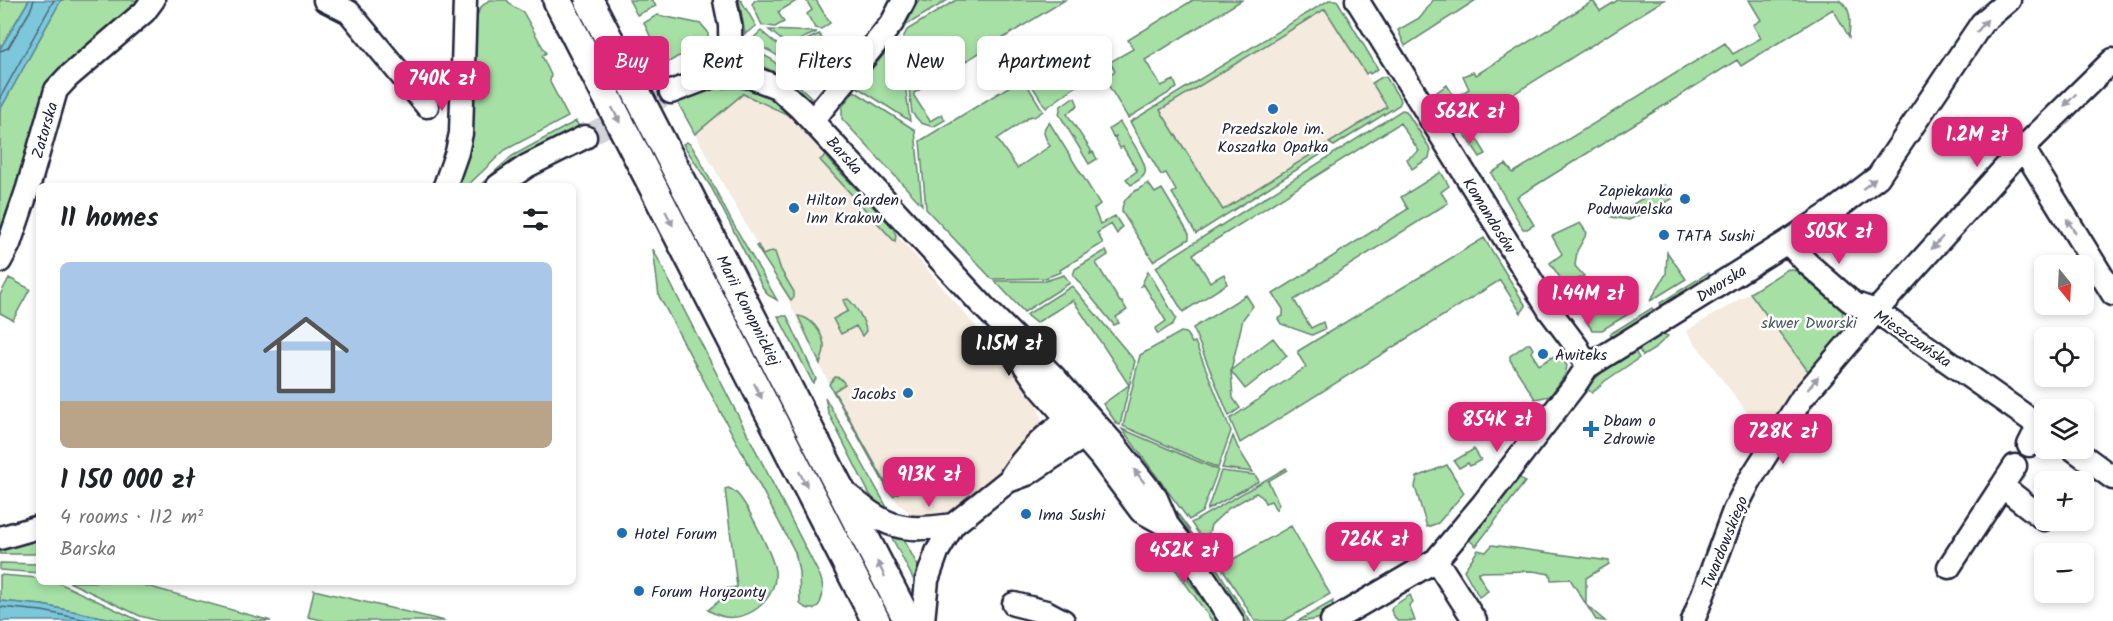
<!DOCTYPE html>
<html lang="en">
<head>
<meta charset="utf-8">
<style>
	body { margin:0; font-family:Kalam,sans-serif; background:#f2f2f2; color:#202124; height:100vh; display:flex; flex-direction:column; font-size:22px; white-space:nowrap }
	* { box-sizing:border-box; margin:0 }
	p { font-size:20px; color:#757577 }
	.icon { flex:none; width:33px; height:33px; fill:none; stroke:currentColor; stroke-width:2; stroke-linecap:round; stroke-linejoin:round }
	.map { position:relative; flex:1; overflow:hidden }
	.panel { position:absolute; left:36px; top:183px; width:540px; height:402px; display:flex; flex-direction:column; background:#fff; border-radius:9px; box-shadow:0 3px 9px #0003 }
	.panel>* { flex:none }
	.banner { position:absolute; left:594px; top:36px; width:570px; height:54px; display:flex; gap:12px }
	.needle { width:39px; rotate:162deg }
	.tools { position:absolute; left:2034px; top:255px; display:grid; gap:12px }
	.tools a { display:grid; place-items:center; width:60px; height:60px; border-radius:9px; background:#fff; box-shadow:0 3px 9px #0003; font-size:30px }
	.price { position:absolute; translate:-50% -51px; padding:0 14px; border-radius:12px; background:#db2777; color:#fff; font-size:20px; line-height:39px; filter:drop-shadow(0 2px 3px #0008) }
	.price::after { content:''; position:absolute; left:50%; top:36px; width:18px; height:14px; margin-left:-9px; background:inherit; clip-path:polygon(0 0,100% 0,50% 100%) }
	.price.on { background:#222; color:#fff }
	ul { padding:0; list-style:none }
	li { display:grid; align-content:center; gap:12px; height:318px; padding:0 24px }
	li span { display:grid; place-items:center; height:186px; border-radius:9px; color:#555 }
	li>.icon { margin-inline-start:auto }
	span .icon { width:108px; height:108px; fill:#fffc; stroke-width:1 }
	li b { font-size:26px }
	h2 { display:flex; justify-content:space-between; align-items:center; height:72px; padding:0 24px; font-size:26px }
	.chip { padding:0 21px; border-radius:9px; background:#fff; box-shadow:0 3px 9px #0003; font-size:21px; line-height:54px }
	.chip.on { background:#db2777; color:#fff }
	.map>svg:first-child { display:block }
</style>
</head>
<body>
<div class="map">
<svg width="2113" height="621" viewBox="0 0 2113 621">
	<rect width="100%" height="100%" fill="#fff"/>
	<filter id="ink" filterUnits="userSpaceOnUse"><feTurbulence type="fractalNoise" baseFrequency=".0167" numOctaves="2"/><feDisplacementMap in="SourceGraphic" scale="12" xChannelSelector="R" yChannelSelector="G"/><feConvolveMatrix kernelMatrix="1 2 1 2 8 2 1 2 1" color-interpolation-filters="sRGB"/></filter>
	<g filter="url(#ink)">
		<!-- built -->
		<path fill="#f4eadd" d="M1325,9l62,98 -164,103 -63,-99z
			M743,94l52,24 44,54 81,89 105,123 12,20 5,17 -6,19 -55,49 -36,28 -14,3 -19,-5 -14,-12 -12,-16 -54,-97 -46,-94 -91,-162z
			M1750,293l58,78 -44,64 -78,-104z"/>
		<!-- green -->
		<path fill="#a6e0a5" stroke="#648170" stroke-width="1.5" d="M0,0h29l-29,49z
			M61,0h84l-86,79 -59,173v-142z
			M489,0h18l5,6 11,6 23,41 -4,3 9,19 -1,7 18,35 -63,33 -38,36h-14l22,-165 5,-13z
			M629,0h23l4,6 -19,9z
			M739,0h2l15,26 -11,8z
			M755,0h43l-20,12 6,10 -9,5 -13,-2 -10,-21z
			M806,0h10l14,23 -9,6 -6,-1 -8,-14 5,-4z
			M919,0l12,2 1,-2h16l-43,26z
			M956,0h109l-151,93v3l16,25 12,-7 3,6 -12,7 -12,-4 -9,-10 -9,-75 4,-8z
			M1193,0h49l-97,60 16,26 13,-6 3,8 -49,30 -24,-40 11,-7 -5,-9 23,-13 -5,-9z
			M1329,0h8l41,69 -8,5 -1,-2 -3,2 -41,-65 -165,101 63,100 103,-65v6l-130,83 -24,-41 4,-2 -10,-18 -5,2 -31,-53z
			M1433,0h43l-71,46 -7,-16 23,-13z
			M1618,0h46l-197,123 19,31 -6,3 -43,-65 10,-7 8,13 14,-9 -6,-13 10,-4 3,3 117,-74 7,10z
			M1749,0h90c14,8 11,23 10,37l-16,-28 -92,57 -4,-6 -220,137 17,28 -7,4h-4l-32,-56 15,-9 7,9 212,-130 8,11 28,-16 -8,-13 8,-5z
			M657,15l44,9 7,8v10l-3,5 -28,10 -13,8 -20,-42z
			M769,30l48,2 -29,13z
			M761,31l52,44 -14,1c-17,-18 -27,-27 -51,-33z
			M819,34l12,19 11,-6 4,2 3,5 -16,20 -14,-3 -29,-23z
			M899,40l11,81 -53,-34 33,-40z
			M1083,40l7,11 -5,2 -2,-4 -11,8 14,22 -40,29 -20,-32 42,-27 3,4 8,-5 -2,-4z
			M743,50l20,5 8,4 43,41h-5l-33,-27 -24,-12z
			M1382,77h4l15,24 -2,4 -65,41 -5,-3 58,-36 -15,-24z
			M1023,78l20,33 -9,6 -3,-1 -34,23 20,29 33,-22c-5,-9 -10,-15 -1,-24l51,82 -6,5 6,15 15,-8 7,11 -5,7 -6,-10 -14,9 6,10 -43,27 1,2 -16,6 -53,1 -66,-70 -6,-68z
			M727,84c36,7 41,7 68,34l-52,-24 -48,40 -18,-33 18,-10z
			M854,91l61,39 7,75 -80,-86v-12z
			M1072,98h3l3,7 -11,9 24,36 -1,3 3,-1 4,7 -8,5 -30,-50 2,-8z
			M1402,110l4,1 25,39 -2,8 -17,11 -5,-10 12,-8 -19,-28 -207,131 17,28 14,-8 3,10 -44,28 -27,-45z
			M576,121l3,6 -9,6 -80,46 -8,7h-3l33,-30z
			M1120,122c6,11 28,40 25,51 -2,6 -10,9 -14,12l-5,-6 11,-8 -14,-24 -3,1 -5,-9 1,-3 -3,1 -4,-8z
			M687,142l4,3 8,13 32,62 46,80 -9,-5 -5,-7 -52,-101 -28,-43z
			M825,156l68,72 3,7 -1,7 -75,-82z
			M1441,172l8,14 -8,6 7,11 -154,97 17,28 12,-6 2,7 -13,6 -31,-11 -3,-5 5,-3v-7l-10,-15 135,-85 -7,-12z
			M1148,183l7,10 7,-4 27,45v5l-36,22 -31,-49c-1,-16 15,-21 26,-29z
			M1664,185l8,14 -43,21 -17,-3z
			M1580,223l7,10 -10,18 -2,15 9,10 -19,9 -15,-22 12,-9 -10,-18z
			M1484,238l42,68 -5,7 -21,-33 -260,163 -10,-24 76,-52 -8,-13v-3z
			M758,245l5,10 9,-4 3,1 6,18 13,22v5l-3,3 -35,-54z
			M653,249l167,327c7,15 1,45 -20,28l-1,-32 -4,-20 -136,-256z
			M1103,252l3,-1 2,4 -12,8 24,39h2l5,8 -11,7 3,6 -5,2 -41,-50 2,-6z
			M1667,252l19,27 -36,22 16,-27z
			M1788,269l8,2 46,39 3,18 -2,4 -35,39 -58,-78z
			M1148,271l28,47 -3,6 -15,10 -3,-5 11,-8 -22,-36 -3,1z
			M1708,273l2,4 -46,32 -4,-6z
			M1064,275l6,8 -46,29 -29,-31h50z
			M9,278l21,11 -17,31 -13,-7v-18z
			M1072,286l63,75 -15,64 -3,-1 -14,-20 26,-19 -56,-85 -37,23 -10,-8z
			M1590,289l18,19 27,2 -33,20h-10l-19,-29z
			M1246,295l7,11 -10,13 -12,51 42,-32 14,18 -42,33 -14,-18 2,27 7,10 -11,8 -36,-88z
			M848,299c8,7 17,22 18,32l-4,5 -6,-10 -15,8 -8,-15 15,-8 -5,-11z
			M1652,308l4,6 -43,26 -3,-6z
			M778,316h9l29,63 -3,4z
			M798,316c13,1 23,15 26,28 1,7 -2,14 -4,20z
			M1181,332l5,1 6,10 3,-1 36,89 -13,37 -95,-42 17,-71z
			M1660,333l8,3 -15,14 -10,6 -6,-9z
			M1527,344h3l3,5 -2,3 8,13 20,-12 8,13 -2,9 -15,21 -15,3 -25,-39v-4z
			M1634,349l5,9 -34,23 -13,12 -6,-5 22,-22z
			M835,377l5,1 5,6 -11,7 55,98 8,-3 6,4 -10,6 -5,-6 -59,-106z
			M825,397l68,121 -17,-15 -7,-10 -41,-81z
			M1122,429l96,41 -16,42 -13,8z
			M1233,436l5,12 15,24 -31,-4z
			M1474,449l7,11 -11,6 -2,-3 -9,5 -5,-7z
			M1447,465l17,28 -26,30 -11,4 -12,-40 2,-10z
			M1286,468l1,2 -19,11 11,23 -3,6 -5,-9 -6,2 -3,-6 -6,-4 -27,15 -18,17 -5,19 -15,-21z
			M1221,471l34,4 4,6 -52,29z
			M1517,475l8,7 -49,64 -8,-7z
			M1157,485l55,76 38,60h-8l-87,-131z
			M728,488c5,2 8,4 11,8 10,12 34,60 36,75 3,26 -24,50 -50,46 -6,-1 -12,-4 -17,-7l11,-9 5,-12 13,-2 -12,-98z
			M1291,526l39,68 -46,27h-29l-34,-55z
			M889,532l12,2 21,40 -4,14z
			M39,540v14h-39v-5z
			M1492,545l117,16v3l-23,14v27l19,16 -9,-1 -26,-41 -19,1 -1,-6 -17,-3 -54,1 -1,2 10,17 -9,6 -15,-27 14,-20 8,2z
			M1169,555l2,2 47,64h-6l-46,-65z
			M0,563l39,1v9l-39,-3z
			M0,575l39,3v4h18l83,39h-18l-80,-16 -42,-4z
			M69,582h64l138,39h-112l-19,-5z
			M314,590l131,31h-119l-18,-4z
			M1410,595l3,7 -4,3 6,16h-18l-6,-10 1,-4z
			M1333,601c-1,18 -20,20 -35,20z"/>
		<!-- water -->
		<path fill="#7bc7d9" stroke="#57859a" stroke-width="1.5" d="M29,0h32l-61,110v-61z
			M0,601l42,4 80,16h-122z"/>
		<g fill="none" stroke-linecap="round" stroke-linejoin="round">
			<!-- shore -->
			<path stroke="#46647a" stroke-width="1.5" d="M0,51l8,-3 22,-37 4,-11
				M0,98l54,-98
				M0,607l42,4 50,10"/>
			<!-- minor-tunnel -->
			<path stroke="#d3d3d8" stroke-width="22" stroke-dasharray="22 11" stroke-linecap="butt" d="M585,137l86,-45"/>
			<!-- minor casing -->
			<g stroke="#22223b" stroke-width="27">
				<path id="minor" d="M325,0l24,12 78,94
					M725,0l5,25 1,50
					M1357,0l193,311 27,36 10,20
					M671,92l42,-16 25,-1 13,2 26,10 24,22 183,198 70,70 60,67 42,54 12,28 19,25 45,70
					M813,120l79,-97 12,-23
					M2023,148l90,146
					M445,186l12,-34 4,-19 4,-133
					M498,186l29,-20 58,-29
					M1787,242l21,22 40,35 7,5 21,7 168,118
					M0,261l9,-17 19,-56 28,-98 12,-13 76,-65 9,-12
					M1019,357l21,30 60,69 41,55 27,15
					M2029,445l10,-20
					M2072,448l41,30
					M1012,475c11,-17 37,-46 56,-53 4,-2 11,-2 15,-3
					M2002,486l13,-20
					M843,491c43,36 54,42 110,34
					M0,538l39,-11
					M1436,560l39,61
					M1949,567l53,-81 42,33
					M1014,604l32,8 17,9
					M923,621l4,-41 10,-28 16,-27 55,-44 19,-7 56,-37 5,-14
					M1332,621l104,-61 47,-56 92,-119 12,-18 200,-125 45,-30 46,-35 104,-154 27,-23
					M1693,621l41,-110 16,-31 52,-82 74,-87 147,-163 90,-88"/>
			</g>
			<!-- major casing -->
			<g stroke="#22223b" stroke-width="32">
				<path id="major" d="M557,0l319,621
					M589,0l319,621"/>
			</g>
			<!-- minor -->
			<use href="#minor" stroke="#fff" stroke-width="22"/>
			<!-- major -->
			<use href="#major" stroke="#fff" stroke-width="27"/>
		</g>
		<!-- one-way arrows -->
		<defs><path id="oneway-solid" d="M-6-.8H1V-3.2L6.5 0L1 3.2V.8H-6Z" transform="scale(1.5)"/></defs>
		<g fill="#9c9ca7">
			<use href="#oneway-solid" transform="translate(1982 26) rotate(-50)"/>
			<use href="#oneway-solid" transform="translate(2070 100) rotate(135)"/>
			<use href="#oneway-solid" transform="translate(616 115) rotate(63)"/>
			<use href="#oneway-solid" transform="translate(1869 184) rotate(-38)"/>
			<use href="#oneway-solid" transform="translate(669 218) rotate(63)"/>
			<use href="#oneway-solid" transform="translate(2071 226) rotate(-122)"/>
			<use href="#oneway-solid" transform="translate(1937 243) rotate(132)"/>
			<use href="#oneway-solid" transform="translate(1813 383) rotate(-52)"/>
			<use href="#oneway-solid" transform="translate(758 391) rotate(63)"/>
			<use href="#oneway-solid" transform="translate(1139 476) rotate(-128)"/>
			<use href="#oneway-solid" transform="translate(803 479) rotate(63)"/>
			<use href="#oneway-solid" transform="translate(881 569) rotate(-117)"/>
		</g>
	</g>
	<!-- markers -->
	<g fill="#1f6fb2" stroke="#fff" stroke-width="2">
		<circle cx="1273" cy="109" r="6"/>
		<circle cx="1685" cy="199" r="6"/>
		<circle cx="794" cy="208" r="6"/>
		<circle cx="1664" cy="235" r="6"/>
		<circle cx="1543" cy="354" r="6"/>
		<circle cx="908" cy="393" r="6"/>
		<path d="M1588 420h6v6h6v6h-6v6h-6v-6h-6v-6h6z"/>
		<circle cx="1026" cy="514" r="6"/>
		<circle cx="622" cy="533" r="6"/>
		<circle cx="639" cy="591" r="6"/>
	</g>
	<g text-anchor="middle" stroke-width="5" stroke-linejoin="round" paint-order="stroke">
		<!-- poi labels -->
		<g font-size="16" fill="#22223b" stroke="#fff" text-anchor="start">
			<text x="1273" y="134" text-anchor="middle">Przedszkole im.<tspan x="1273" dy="18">Koszałka Opałka</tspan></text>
			<text x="1673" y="196" text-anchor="end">Zapiekanka<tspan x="1673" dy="18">Podwawelska</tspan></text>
			<text x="806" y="205">Hilton Garden<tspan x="806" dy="18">Inn Krakow</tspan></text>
			<text x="1676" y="241">TATA Sushi</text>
			<text x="1555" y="360">Awiteks</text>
			<text x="896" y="399" text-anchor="end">Jacobs</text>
			<text x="1603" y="426">Dbam o<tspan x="1603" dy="18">Zdrowie</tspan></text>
			<text x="1038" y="520">Ima Sushi</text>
			<text x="634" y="539">Hotel Forum</text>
			<text x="651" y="597">Forum Horyzonty</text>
		</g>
		<!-- street labels -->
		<g font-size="16" fill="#22223b" stroke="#fff">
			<text transform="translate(44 130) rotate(-74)" y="6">Zatorska</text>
			<text transform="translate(845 155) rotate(48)" y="6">Barska</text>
			<text transform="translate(1490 215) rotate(58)" y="6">Komandosów</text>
			<text transform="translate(1721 283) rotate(-32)" y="6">Dworska</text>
			<text transform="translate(749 310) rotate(63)" y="6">Marii Konopnickiej</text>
			<text transform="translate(1913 338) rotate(34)" y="6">Mieszczańska</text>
			<text transform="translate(1724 542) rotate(-68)" y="6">Twardowskiego</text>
		</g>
		<!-- park labels -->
		<g font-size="16" fill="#4a5b5b" stroke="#fff">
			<text x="1809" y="328">skwer Dworski</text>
		</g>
	</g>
</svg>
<div class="tools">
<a><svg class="needle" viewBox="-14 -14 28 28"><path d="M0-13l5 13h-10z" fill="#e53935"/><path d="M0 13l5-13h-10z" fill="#757577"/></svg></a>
<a><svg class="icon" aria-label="locate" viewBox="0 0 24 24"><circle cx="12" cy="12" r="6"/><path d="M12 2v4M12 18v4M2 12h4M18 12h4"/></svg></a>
<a><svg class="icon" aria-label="layers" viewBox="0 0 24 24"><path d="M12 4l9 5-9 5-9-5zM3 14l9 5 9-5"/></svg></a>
<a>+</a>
<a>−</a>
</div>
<b class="price" style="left:442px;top:112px">740K zł</b>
<b class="price" style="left:1470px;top:145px">562K zł</b>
<b class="price" style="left:1977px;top:168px">1.2M zł</b>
<b class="price" style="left:1839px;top:265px">505K zł</b>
<b class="price" style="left:1588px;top:327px">1.44M zł</b>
<b class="price on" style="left:1009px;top:377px">1.15M zł</b>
<b class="price" style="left:1497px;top:453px">854K zł</b>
<b class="price" style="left:1783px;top:465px">728K zł</b>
<b class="price" style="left:929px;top:508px">913K zł</b>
<b class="price" style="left:1374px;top:573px">726K zł</b>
<b class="price" style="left:1184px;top:584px">452K zł</b>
<div class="banner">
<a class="chip on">Buy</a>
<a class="chip">Rent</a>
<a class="chip">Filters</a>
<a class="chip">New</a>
<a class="chip">Apartment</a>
</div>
<section class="panel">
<h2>11 homes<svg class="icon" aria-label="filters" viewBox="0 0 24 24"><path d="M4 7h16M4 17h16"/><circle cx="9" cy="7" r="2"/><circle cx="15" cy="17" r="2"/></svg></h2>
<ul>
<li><span style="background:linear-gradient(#a9c7e8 75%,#b9a48a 0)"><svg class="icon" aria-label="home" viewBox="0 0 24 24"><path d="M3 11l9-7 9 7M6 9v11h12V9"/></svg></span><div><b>1 150 000 zł</b><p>4 rooms · 112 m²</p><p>Barska</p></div></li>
</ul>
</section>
</div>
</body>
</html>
